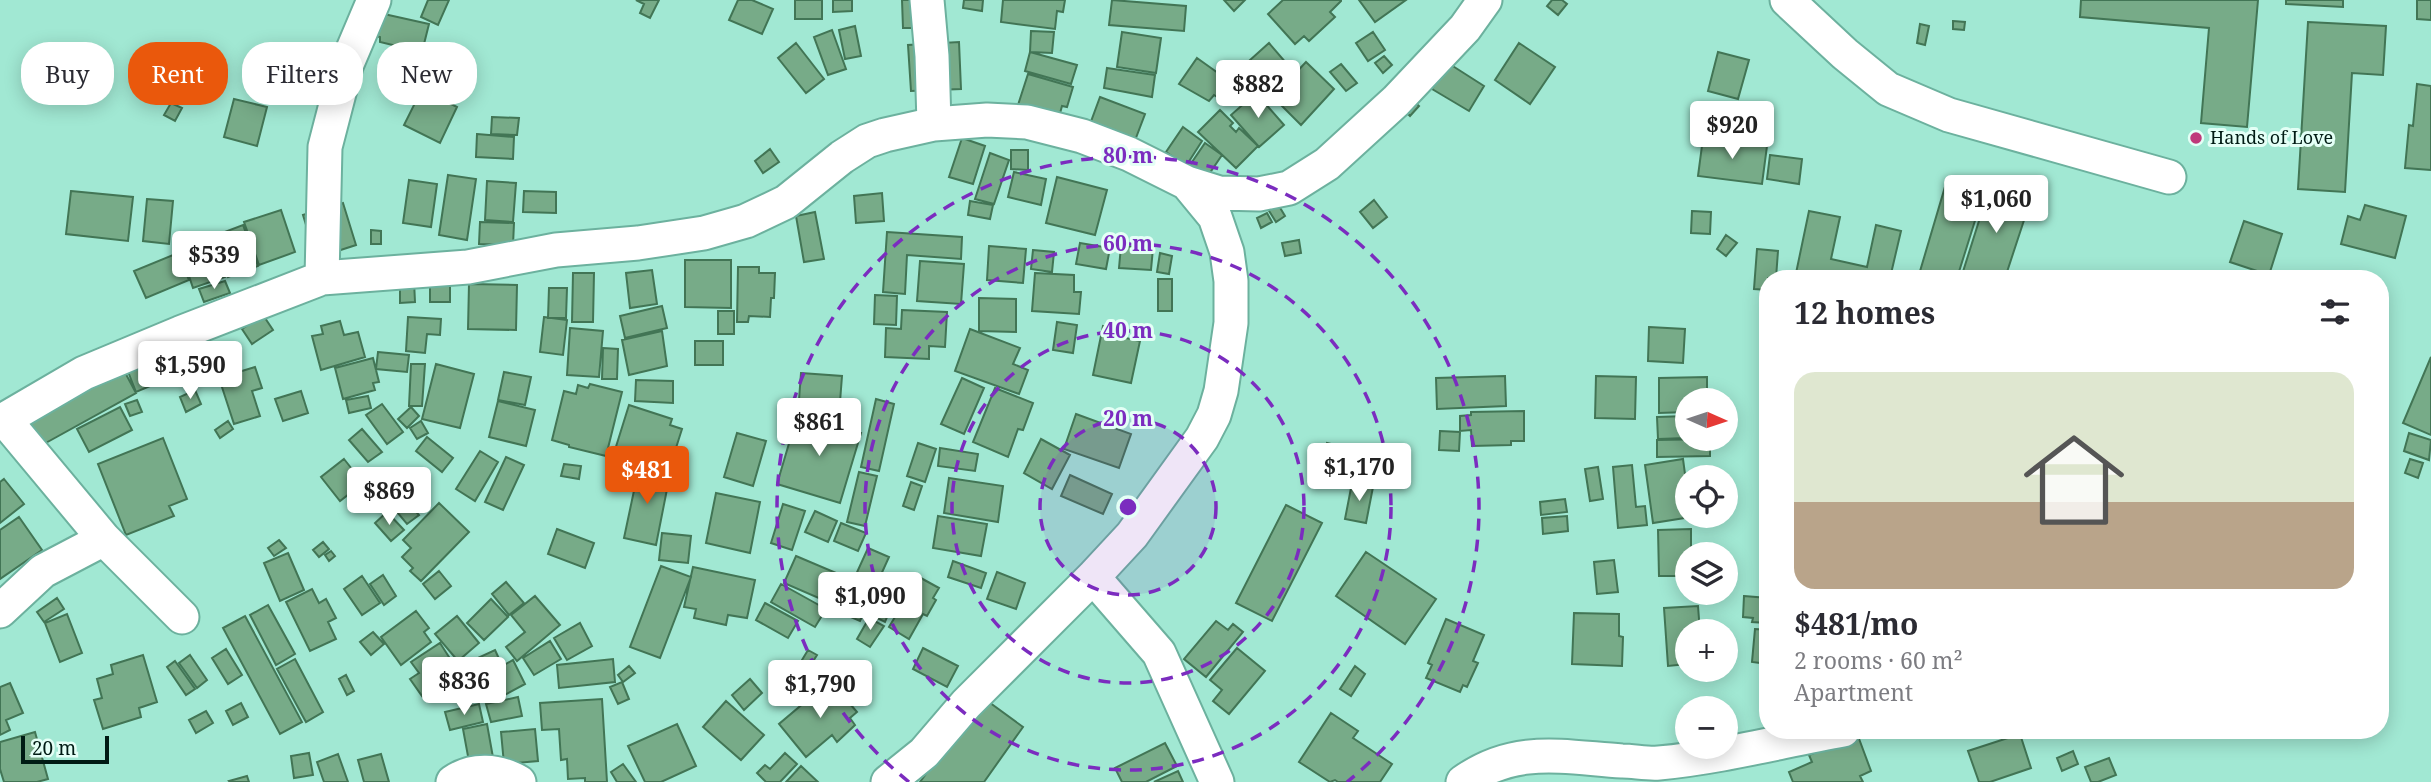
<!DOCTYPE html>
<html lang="en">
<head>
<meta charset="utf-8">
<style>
	body { margin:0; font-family:"Noto Serif",serif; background:#f2f2f3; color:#2b2b33; height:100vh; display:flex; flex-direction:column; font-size:26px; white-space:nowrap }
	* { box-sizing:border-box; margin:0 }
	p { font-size:23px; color:#7c7c81 }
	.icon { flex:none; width:38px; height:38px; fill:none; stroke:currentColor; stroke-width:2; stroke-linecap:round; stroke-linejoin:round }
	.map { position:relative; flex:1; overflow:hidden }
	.sheet { position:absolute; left:1759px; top:270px; width:630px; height:469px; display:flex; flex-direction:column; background:#fff; border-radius:28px; box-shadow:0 4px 18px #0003 }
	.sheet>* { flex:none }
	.top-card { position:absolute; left:21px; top:42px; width:665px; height:63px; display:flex; gap:14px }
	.needle { width:46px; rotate:93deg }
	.tools { position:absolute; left:1675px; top:388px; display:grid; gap:14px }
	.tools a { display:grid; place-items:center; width:63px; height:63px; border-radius:50%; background:#fff; box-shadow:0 4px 18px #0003; font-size:35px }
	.scale { position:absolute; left:21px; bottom:18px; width:88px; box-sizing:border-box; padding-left:7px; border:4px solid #001b14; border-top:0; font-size:19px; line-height:24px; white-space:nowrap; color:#001b14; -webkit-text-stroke:5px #e4fff6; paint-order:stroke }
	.price { position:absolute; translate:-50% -60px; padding:0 16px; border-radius:7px; background:#fff; color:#222; font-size:23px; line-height:46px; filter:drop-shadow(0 2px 4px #0008) }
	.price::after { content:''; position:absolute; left:50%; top:42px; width:21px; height:16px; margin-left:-10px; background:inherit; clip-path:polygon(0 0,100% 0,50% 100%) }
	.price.selected { background:#ea580c; color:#fff }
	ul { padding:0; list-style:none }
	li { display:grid; align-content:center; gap:14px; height:371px; padding:0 35px }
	li span { display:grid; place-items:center; height:217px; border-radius:21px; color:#555 }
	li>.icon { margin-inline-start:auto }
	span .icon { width:126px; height:126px; fill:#fffc; stroke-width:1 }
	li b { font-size:30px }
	h2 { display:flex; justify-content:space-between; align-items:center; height:84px; padding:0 35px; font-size:30px }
	.chip { padding:0 24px; border-radius:28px; background:#fff; box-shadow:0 4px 18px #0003; font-size:24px; line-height:63px }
	.chip.selected { background:#ea580c; color:#fff }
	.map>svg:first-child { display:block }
</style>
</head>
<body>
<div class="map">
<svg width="2431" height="782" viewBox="0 0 2431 782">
	<rect width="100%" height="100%" fill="#a1e8d3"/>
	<!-- building -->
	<path fill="#77ab88" stroke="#427555" stroke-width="2" d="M428,0h21l-11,25 -17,-8z
		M636,0h23l-9,18 -10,-5 4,-9z
		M738,0h14l21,9 -11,25 -33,-14z
		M795,0h27v19h-27z
		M833,0h19v11l-19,1z
		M902,0h17v28h-16z
		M964,0h19l-1,11 -19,-3z
		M1003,0h62l-2,12 -6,-1 -2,18 -54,-7z
		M1112,0l74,6 -2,25 -75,-6z
		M1224,0h21l-11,11z
		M1283,0h58v1l-11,11 5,5 -26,24 -5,-5 -9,8 -27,-30z
		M1359,0h47l-31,22z
		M1552,0h10l5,4 -9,11 -11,-9z
		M2081,0h177l-11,127 -46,-4 8,-95 -129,-11z
		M2286,0h57v7l-57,-3z
		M2417,0h14v20l-14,-1z
		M375,12l54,12 -7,28 -42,-10v-5l-11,-2z
		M1953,21l12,1 -1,8 -11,-1z
		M2308,22l78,4 -3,49 -31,-2 -7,119 -47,-3z
		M1920,24l9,2 -4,19 -8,-2z
		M855,26l6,30 -16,3 -6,-29z
		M832,30l14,39 -18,6 -14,-38z
		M1031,31l23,1 -2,21 -22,-1z
		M1122,32l39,6 -5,35 -39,-6z
		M1373,32l12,18 -17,11 -12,-18z
		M959,42l2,47 -50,2 -3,-46z
		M796,43l28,36 -18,14 -28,-35z
		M1269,43l24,28 -28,26 -25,-28z
		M1519,43l36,24 -25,37 -35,-24z
		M1030,52l47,13 -6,19 -46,-13z
		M1718,52l31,8 -11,39 -30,-8z
		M1384,56l8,9 -9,8 -8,-10z
		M1197,58l42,30 -11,16 -14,-9 -5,6 -30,-17z
		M1306,62l28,27 -33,36 -28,-28z
		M1448,63l36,23 -15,25 -37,-22z
		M1341,64l16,19 -11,8 -16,-19z
		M1107,68l48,7 -3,22 -48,-9z
		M1028,74l45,13 -6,20 -5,-1 -3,11 -41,-12z
		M2417,84l14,2v84l-26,-2 4,-43 4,1z
		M422,89l35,18 -17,36 -36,-18z
		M1256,93l28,32 -25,22 -28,-32z
		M1408,96l11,10 -9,10 -11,-11z
		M1100,97l45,17 -11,29 -45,-16z
		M234,99l33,8 -10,39 -33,-9z
		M171,103l11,5 -7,13 -11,-6z
		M1717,105l38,5 -4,29 -38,-4z
		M1220,110l13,13 -3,3 6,6 3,-4 19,18 -22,22 -38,-36z
		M492,117l27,1 -2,17 -26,-1z
		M1183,127l19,14 -16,25 -20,-14z
		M1757,127l14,3 -3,15 -14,-3z
		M477,134l37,3 -1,22 -37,-2z
		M962,138l23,8 -12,38 -24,-7z
		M1703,138l64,8 -5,38 -64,-8z
		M1205,143l17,12 -15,22 -17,-12z
		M770,149l9,13 -16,11 -8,-12z
		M1011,150h17v20l-17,-1z
		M990,153l19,7 -15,44 -19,-5z
		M1770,155l32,4 -3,25 -32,-5z
		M1014,172l32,7 -5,26 -33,-8z
		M448,175l28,4 -9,61 -28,-5z
		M1057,177l50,13 -12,45 -49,-12z
		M409,180l28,4 -6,43 -28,-4z
		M1947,180l37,12 -27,86h-39z
		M487,181l29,2 -3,39 -28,-2z
		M1990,186l41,13 -26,79h-44z
		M71,191l62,6 -5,44 -62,-7z
		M524,191l32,1v21l-33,-1z
		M882,193l2,28 -28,2 -2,-27z
		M147,199l26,2 -4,43 -26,-3z
		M1374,200l13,17 -14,11 -13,-16z
		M970,201l23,4 -3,14 -22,-4z
		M1276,201l9,15 -9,6 -10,-16z
		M343,203l13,42 -40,13 -13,-43z
		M2365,205l41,11 -11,42 -54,-14 7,-28 12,4z
		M281,210l14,42 -36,13 -15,-43z
		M1692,211l19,1 -1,22 -19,-1z
		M1809,211l31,6 -9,42 36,8 9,-42 25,6 -11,47h-95z
		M815,212l9,47 -20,3 -8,-46z
		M1267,213l5,9 -11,6 -4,-10z
		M2244,221l38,13 -13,41 -39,-13z
		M480,222l34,1 -1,22 -34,-1z
		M243,225l15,41 -30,11 -14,-41z
		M371,230l10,1v13h-10z
		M887,232l75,5 -1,22 -54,-4 -2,39 -22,-2z
		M210,235l15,42 -32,11 -14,-42z
		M1726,235l11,8 -11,13 -9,-7z
		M1299,240l2,13 -16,3 -3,-13z
		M1080,243l30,5 -4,21 -30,-5z
		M989,246l37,3 -3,34 -36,-3z
		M1121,246l32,2 -2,22 -32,-2z
		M1757,249l21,2 -2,27h-8v12l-14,-1z
		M1033,250l21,2 -2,20 -21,-3z
		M178,253l11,27 -43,18 -12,-27z
		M1160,253l12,3 -3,18 -12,-2z
		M685,260h46v48l-46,-1z
		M920,261l44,3 -3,40 -44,-3z
		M738,267h21v6h16l-1,25h-3l-1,19 -21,-1 -1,6h-11z
		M652,270l5,34 -27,4 -4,-35z
		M573,273h21l-1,49h-21z
		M1035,273l39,2v17h7l-2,22 -47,-3z
		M1158,279h14v32h-14z
		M430,280h20v22h-20z
		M225,281l5,12 -26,9 -5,-13z
		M400,281h14l1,21 -15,1z
		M469,284l48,1 -1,45 -48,-1z
		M549,288h18l-1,30h-18z
		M875,295l22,1 -1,29 -22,-1z
		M979,298l37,1v33l-37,-1z
		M662,306l5,22 -42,10 -5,-22z
		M902,310l45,2 -2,35 -16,-1v13l-44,-2 1,-29 15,1z
		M718,311h16v23h-16z
		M263,315l10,15 -21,14 -10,-15z
		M408,317l33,2 -1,16 -13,-1 -2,19 -19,-2z
		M544,317l23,3 -4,35 -23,-3z
		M340,321l4,14 14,-3 7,25 -44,13 -9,-34 11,-2 -2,-8z
		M1057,322l20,3 -4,28 -20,-3z
		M1103,326l20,4 -2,7 19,4 -9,42 -38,-8z
		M1649,327l36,2 -2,34 -35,-2z
		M570,328l33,3 -4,46 -32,-2z
		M970,329l50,19 -7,16 15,6 -9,24 -64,-23z
		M662,331l5,35 -38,9 -7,-35z
		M695,341h28v24h-28z
		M603,348l15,1 -1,30h-15z
		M378,352l31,3 -2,17 -31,-3z
		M2431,357v78l-28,-12z
		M373,358l6,24 -6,1 2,7 -32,9 -8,-31z
		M145,361l10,23 -19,8 -9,-23z
		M120,363l16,30 -103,57 -17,-30z
		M411,364h14l-3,42h-13z
		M436,364l38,10 -14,54 -38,-9z
		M255,367l7,21 -10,3 8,25 -26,8 -15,-46z
		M504,372l27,5 -6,28 -27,-5z
		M801,373l41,3 -2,26 -41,-2z
		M1505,376l1,30 -69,3 -1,-31z
		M1596,376l40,1 -1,42 -40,-1z
		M1707,377v24h-20v11l-28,1v-35z
		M962,378l22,10 -20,46 -23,-10z
		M636,380l37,1v22l-38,-2z
		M590,384l32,8 -16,64 -37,-9v-2l-17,-5 12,-49 12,3 2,-9 10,3z
		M995,388l38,15 -10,27 -5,-1 -10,28 -35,-15z
		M195,390l6,14 -15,8 -6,-15z
		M301,391l7,22 -25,8 -8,-22z
		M368,396l3,12 -22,5 -3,-13z
		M876,399l18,5 -15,67 -18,-4z
		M137,400l5,12 -12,4 -5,-12z
		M788,400l17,2 -1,12 -17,-2z
		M498,401l37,9 -9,36 -37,-9z
		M382,404l21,28 -16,12 -21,-29z
		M629,405l43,14 -2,6 12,4 -13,41 -55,-17z
		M120,407l12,23 -43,22 -12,-23z
		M411,407l8,9 -12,12 -9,-9z
		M1764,408h4v29h-5z
		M1524,411v30h-13v4l-39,1 -1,-16 -11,1v-15l11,-1v-3z
		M798,413l63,20 -21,70 -63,-19z
		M1076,414l55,20 -12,34 -55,-19z
		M1687,416v22l-29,1 -1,-22z
		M228,421l5,8 -13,9 -5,-8z
		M421,421l7,12 -11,6 -7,-11z
		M362,429l20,23 -14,10 -19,-22z
		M1440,431l20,1 -1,19 -20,-1z
		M737,433l29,8 -13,45 -29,-9z
		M2409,433l22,7 -2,20 -25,-9z
		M427,437l26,21 -11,14 -26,-21z
		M163,438l24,61 -18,7 5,10 -48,19 -28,-71z
		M1041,439l29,16 -18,34 -28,-16z
		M1710,439v17l-53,1v-17z
		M918,443l18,6 -11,33 -18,-6z
		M1327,443l51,13 -6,25 -51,-13z
		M940,448l38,6 -3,17 -37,-5z
		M480,451l18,11 -23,39 -19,-12z
		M506,457l18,8 -21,45 -18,-8z
		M344,459l19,24 -23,18 -19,-24z
		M1683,459l4,30v27l4,1 -38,6 -8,-58z
		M2410,459l13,4 -5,15 -13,-5z
		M564,464l17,2 -2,13 -18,-3z
		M1632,465l4,42 9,-1 2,19 -29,3 -5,-61z
		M639,467l31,7 -14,71 -32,-7z
		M1598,467l5,32 -13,2 -5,-32z
		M859,472l18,4 -12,50 -18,-4z
		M1070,475l42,19 -9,20 -42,-18z
		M949,478l54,8 -5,36 -54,-9z
		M4,479l20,25 -24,19v-41z
		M911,482l11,4 -8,24 -11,-4z
		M1352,483l21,4 -7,36 -21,-4z
		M716,493l44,9 -10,51 -44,-10z
		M403,497l16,18 -12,9 -15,-18z
		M1565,499l2,13 -26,3 -1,-13z
		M439,503l30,29 -48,49 -11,-10 3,-3 -11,-11 9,-9 -8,-8z
		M783,504l22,7 -13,39 -21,-7z
		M1286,505l36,18 -50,98 -36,-18z
		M815,511l22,10 -9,21 -23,-10z
		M387,512l17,18 -13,11 -16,-18z
		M938,516l49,8 -6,32 -48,-8z
		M1567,516l1,15 -25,3 -1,-16z
		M19,517l23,33 -42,29v-49z
		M841,523l25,10 -8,18 -24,-10z
		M557,529l37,14 -9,25 -37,-14z
		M1691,529v26h-4v21h-28l-1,-46z
		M662,533l29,3 -3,27 -29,-3z
		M279,540l7,8 -12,8 -6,-8z
		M323,542l6,7 -10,8 -6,-7z
		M868,548l21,9 -29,64 -21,-9z
		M331,551l4,5 -6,5 -4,-6z
		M1366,552l70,47 -31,45 -69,-48z
		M288,553l16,37 -24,11 -16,-38z
		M796,556l52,22 -11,28 -53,-23z
		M1614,560l4,32 -21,2 -3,-32z
		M953,561l33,12 -5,15 -33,-11z
		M661,566l30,11 -31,81 -30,-11z
		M693,567l62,13 -8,38 -19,-3 -2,10 -32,-7 2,-9 -12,-2z
		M439,571l12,15 -16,13 -12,-15z
		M997,572l28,11 -9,26 -29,-10z
		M383,575l13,21 -12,9 -14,-21z
		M362,576l18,27 -18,12 -18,-26z
		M919,577l20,11 -6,10 3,2 -9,16 -4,-2 -14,25 -20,-12z
		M887,578l16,9 -11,20 -15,-9z
		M506,582l18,21 -15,12 -17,-21z
		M781,584l45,25 -11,18 -44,-25z
		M312,589l7,14 7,-4 10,19 -8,4 8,17 -26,12 -24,-49z
		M535,596l25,29 -43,36 -11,-14 19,-15 -14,-17z
		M1744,596l24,2v28l-1,-3 -15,-1 1,-4 -10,-1z
		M57,598l7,11 -20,13 -7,-10z
		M491,599l17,18 -24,23 -17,-17z
		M765,603l33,18 -10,17 -32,-18z
		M874,603l16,7 -5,12 -16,-8z
		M268,605l27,49 -19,11 -26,-50z
		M1698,606l2,26h-13v32l-19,2 -4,-58z
		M416,611l13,17 -5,4 7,10 -30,23 -20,-28z
		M1574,613l45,1v22l4,1 -1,29 -50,-2z
		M67,614l15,39 -22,9 -15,-39z
		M245,616l57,106 -22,12 -57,-106z
		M457,616l22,27 -21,18 -23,-27z
		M869,618l15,8 -14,21 -13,-8z
		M1446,619l38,16 -11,26 5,2 -11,24 -4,-2 -3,7 -34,-14 6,-13 -4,-2z
		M1216,621l12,9 5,-6 10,8 -37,45 -22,-18z
		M580,623l12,23 -25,14 -13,-22z
		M1755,629l13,1v34l-16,-2z
		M373,632l11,12 -13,11 -11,-13z
		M550,641l11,18 -27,16 -11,-17z
		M440,643l18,28 -36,25 -12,-17 9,-6 -8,-11z
		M923,648l35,18 -11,21 -34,-18z
		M1237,648l28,23 -36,43 -16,-13 9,-11 -12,-10z
		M226,649l16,26 -14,9 -16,-26z
		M495,650l6,13 -28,13 -6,-13z
		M808,650l9,5 -7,11 -8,-6z
		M143,655l14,47 -18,6 2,9 -38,12 -9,-29 8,-2 -5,-19 16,-5 -2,-9z
		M190,655l17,25 -10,8 -18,-25z
		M295,659l28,53 -17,10 -29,-53z
		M613,659l2,23 -56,6 -2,-23z
		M513,660l12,24 -28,15 -12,-23z
		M175,661l20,28 -9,6 -19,-28z
		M629,666l6,7 -12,9 -5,-7z
		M1355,666l10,8 -14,22 -11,-7z
		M346,675l8,16 -7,4 -8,-16z
		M750,679l12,14 -18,17 -12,-15z
		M830,681l27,31 -7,6 5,7 -18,17 -5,-7 -26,22 -27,-33z
		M622,682l7,17 -11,5 -8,-17z
		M10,683l13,30 -17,7 4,10 -10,5v-48z
		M518,697l4,19 -31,6 -5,-18z
		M982,697l41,30 -39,55h-64z
		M602,699l5,83h-22v-4l-17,1 -1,-20 -6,1 -2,-31 -17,1 -2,-27z
		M726,701l38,34 -23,25 -38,-33z
		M241,703l7,14 -15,8 -7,-14z
		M479,704l4,18 -33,8 -5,-18z
		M206,711l7,12 -17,10 -7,-13z
		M1331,713l27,18 -5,7 39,26 -12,18h-42l-3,-2 -5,2 -31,-20z
		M487,724l7,39 -24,4 -7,-38z
		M677,724l19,42 -35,16h-16l-17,-36z
		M535,729l3,32 -34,3 -3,-32z
		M35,732l13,47 -11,3h-33l-4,-13v-27z
		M2020,734l11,34 -41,14h-11l-11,-31z
		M1858,736l13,35 -11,5 3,6h-70l-4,-10 23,-10 -3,-7z
		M1165,743l12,23 -31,16h-24l-7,-14z
		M2073,751l5,13 -16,7 -5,-13z
		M309,753l4,22 -19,3 -3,-22z
		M785,753l12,11 -17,18h-14l-9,-9 8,-8 5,4z
		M338,754l10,28h-24l-7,-20z
		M381,754l8,28h-25l-6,-22z
		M2109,758l7,17 -18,7h-7l-6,-15z
		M623,764l13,18h-19l-6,-10z
		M801,766l17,16h-32z
		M1178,771l5,11h-29z
		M247,776l2,6h-19l-1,-1z"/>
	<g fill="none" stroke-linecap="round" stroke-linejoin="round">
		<!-- minor casing -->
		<g stroke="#6cb19e" stroke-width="37">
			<path id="minor" d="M927,0l5,56 2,68
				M1787,0l58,54 43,35 61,26 220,62
				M322,278l3,-131 21,-81 28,-66
				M4,419l100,120 78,78
				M0,422l84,-49 96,-40 142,-55 146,-11 88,-17 82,-7 66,-10 42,-12 40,-19 56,-45 25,-16 18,-6 49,-11 53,-4 40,2 55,14 47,18 58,29 32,10 40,1 30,-6 38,-24 69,-63 69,-73 20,-28
				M1093,577l66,76 58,129
				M0,611l43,-40 61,-32
				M453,782c20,-14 45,-12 66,0
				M888,782l36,-29 42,-49 127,-127 39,-42 70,-97 12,-23 7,-24 10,-68v-42l-4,-29 -12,-35 -28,-34
				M1463,782c52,-37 99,-25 159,-21 12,0 25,3 37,2 63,-6 123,-22 184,-33"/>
		</g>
		<!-- minor -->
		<use href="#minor" stroke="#fff" stroke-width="33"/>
	</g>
	<!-- distance rings -->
	<circle cx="1128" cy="507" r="88" fill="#7b2cbf" fill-opacity=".12"/>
	<g fill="none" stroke="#7b2cbf" stroke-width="3.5" stroke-dasharray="12 9">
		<circle cx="1128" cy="507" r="88"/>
		<circle cx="1128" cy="507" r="176"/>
		<circle cx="1128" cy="507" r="263"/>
		<path d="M909 782A351 351 0 1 1 1347 782"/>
	</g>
	<!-- markers -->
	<circle fill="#bf397a" stroke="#e4fff6" stroke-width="2.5" cx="2196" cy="138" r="7"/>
	<g text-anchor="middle" stroke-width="6" stroke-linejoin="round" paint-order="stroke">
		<!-- poi labels -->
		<g font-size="18" fill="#001b14" stroke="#e4fff6" text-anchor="start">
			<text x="2210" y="144">Hands of Love</text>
		</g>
	</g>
	<circle cx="1128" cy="507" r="10" fill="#7b2cbf" stroke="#e4fff6" stroke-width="3.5"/>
	<g font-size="21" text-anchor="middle" font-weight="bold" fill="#7b2cbf" stroke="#e4fff6" stroke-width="6" stroke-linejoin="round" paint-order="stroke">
		<text x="1128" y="163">80 m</text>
		<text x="1128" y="251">60 m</text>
		<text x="1128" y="338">40 m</text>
		<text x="1128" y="426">20 m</text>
	</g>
</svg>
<div class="tools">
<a><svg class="needle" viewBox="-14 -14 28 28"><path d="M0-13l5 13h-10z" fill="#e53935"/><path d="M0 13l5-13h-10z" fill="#7c7c81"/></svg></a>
<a><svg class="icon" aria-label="locate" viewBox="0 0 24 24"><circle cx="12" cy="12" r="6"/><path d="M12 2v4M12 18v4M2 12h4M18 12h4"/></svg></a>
<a><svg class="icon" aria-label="layers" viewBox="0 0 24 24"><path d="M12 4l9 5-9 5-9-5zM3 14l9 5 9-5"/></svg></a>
<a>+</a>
<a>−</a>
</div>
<div class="scale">20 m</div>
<b class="price" style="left:1258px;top:120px">$882</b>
<b class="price" style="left:1732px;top:161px">$920</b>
<b class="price" style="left:1996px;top:235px">$1,060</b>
<b class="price" style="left:214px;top:291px">$539</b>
<b class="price" style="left:190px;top:401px">$1,590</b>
<b class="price" style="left:819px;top:458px">$861</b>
<b class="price" style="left:1359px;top:503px">$1,170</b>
<b class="price selected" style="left:647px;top:506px">$481</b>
<b class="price" style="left:389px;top:527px">$869</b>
<b class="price" style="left:870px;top:632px">$1,090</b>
<b class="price" style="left:464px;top:717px">$836</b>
<b class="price" style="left:820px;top:720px">$1,790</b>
<div class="top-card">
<a class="chip">Buy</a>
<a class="chip selected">Rent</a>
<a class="chip">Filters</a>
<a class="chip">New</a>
</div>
<section class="sheet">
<h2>12 homes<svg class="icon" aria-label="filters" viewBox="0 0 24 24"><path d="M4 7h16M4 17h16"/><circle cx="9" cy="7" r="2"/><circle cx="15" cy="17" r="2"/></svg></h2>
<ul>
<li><span style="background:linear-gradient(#dfe7d0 60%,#b9a48a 0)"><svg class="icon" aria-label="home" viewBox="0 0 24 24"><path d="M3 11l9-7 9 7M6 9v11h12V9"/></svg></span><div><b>$481/mo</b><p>2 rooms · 60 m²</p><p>Apartment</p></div></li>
</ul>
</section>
</div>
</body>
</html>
